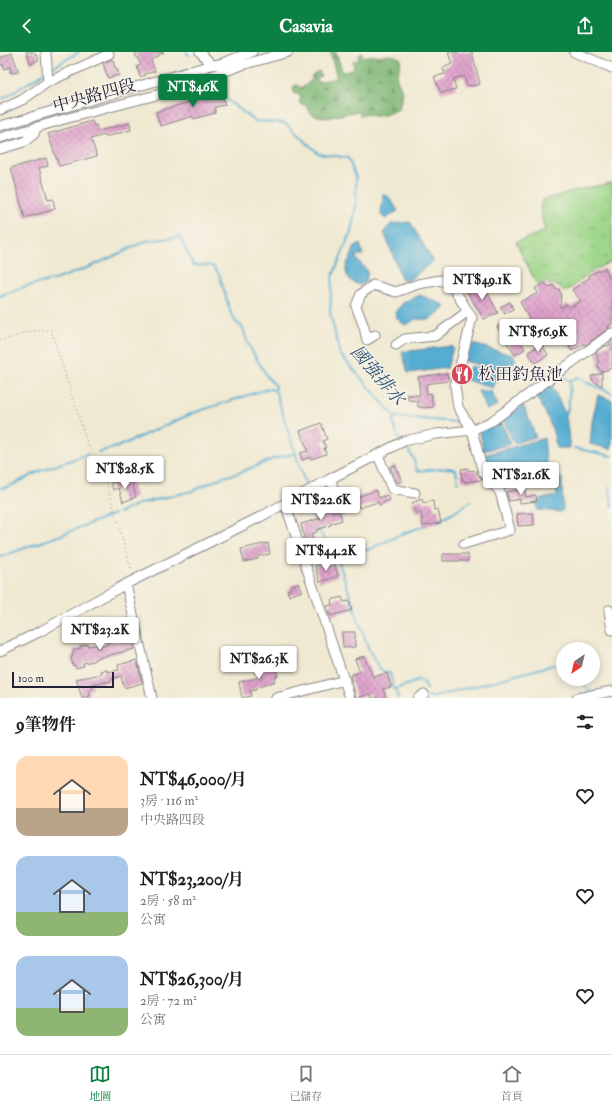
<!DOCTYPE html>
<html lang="zh-TW">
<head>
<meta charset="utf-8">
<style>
	body { margin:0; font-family:"IM FELL Double Pica","Noto Serif TC",serif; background:#f6f6f6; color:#202124; height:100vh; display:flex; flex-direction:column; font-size:15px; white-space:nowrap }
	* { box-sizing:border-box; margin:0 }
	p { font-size:13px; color:#757577 }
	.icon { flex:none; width:22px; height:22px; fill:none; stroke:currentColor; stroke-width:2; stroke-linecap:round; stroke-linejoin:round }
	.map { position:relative; height:646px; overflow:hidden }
	.sheet { display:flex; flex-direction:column; background:#fff; flex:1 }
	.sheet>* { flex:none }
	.needle { width:26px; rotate:215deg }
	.controls { position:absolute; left:556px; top:590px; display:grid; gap:8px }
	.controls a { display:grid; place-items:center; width:44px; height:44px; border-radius:50%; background:#fff; box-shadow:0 2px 10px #0003; font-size:20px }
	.scale { position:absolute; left:12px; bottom:10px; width:102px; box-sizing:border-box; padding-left:4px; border:2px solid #22223b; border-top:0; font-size:11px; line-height:14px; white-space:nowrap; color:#22223b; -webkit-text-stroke:3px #f7f3e8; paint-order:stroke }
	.price { position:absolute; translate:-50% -34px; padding:0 9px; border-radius:4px; background:#fff; color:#222; font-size:13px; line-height:26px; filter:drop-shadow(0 1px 2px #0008) }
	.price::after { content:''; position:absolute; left:50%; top:24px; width:12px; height:9px; margin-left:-6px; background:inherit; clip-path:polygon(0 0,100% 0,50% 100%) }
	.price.current { background:#0b8043; color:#fff }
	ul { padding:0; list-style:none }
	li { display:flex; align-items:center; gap:12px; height:100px; padding:0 16px }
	li span { display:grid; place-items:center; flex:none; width:112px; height:80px; border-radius:12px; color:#555 }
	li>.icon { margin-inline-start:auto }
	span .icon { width:48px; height:48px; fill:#fffc; stroke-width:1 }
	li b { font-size:17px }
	h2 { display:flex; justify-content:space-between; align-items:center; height:48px; padding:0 16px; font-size:17px }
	header { display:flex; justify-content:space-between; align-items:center; height:52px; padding:0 16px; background:#0b8043; color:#fff; font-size:18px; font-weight:800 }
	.tabs { display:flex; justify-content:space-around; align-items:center; height:56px; border-top:1px solid #e0e0e0; background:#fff; font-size:11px; color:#757577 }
	.tabs a { display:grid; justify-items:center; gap:2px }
	.tabs .current { color:#0b8043 }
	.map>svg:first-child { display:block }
</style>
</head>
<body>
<header><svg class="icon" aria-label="back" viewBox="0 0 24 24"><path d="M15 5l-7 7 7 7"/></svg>Casavia<svg class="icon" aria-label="share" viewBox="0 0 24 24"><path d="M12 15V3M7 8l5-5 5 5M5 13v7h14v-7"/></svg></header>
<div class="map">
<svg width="612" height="646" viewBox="0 0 612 646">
	<defs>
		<pattern id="grass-tufts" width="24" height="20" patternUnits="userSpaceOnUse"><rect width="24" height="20" fill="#9fd78a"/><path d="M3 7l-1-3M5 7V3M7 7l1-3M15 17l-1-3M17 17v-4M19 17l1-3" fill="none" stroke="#89b878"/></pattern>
		<pattern id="forest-firs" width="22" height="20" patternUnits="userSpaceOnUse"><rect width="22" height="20" fill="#7fb876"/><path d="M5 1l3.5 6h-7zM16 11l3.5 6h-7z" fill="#689562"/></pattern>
		<pattern id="building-cross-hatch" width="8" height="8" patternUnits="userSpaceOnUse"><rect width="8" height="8" fill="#dea1ca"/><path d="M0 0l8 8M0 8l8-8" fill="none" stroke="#be8aae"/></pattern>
	</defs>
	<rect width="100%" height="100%" fill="#f7f3e8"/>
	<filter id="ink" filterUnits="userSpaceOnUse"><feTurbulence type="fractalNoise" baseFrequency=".025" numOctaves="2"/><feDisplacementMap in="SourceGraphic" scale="8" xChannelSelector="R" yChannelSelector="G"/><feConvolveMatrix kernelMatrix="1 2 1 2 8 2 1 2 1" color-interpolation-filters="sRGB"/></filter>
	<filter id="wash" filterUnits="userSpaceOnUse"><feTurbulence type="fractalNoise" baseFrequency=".012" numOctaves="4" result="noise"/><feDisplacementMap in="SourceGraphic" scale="16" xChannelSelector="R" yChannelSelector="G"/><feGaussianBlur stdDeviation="0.9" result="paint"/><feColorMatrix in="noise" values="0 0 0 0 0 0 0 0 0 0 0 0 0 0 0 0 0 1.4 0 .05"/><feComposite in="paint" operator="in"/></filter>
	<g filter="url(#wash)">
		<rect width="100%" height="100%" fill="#f0e9d1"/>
		<!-- grass -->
		<path fill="url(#grass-tufts)" stroke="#607c62" d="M612,131v78c-11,5 -21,11 -30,18 -6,5 -11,10 -18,13l-4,-6 -3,1 -4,-4 -4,2 -2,-4 -10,4 -21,-43 29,-11 -5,-22 2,-9 38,-11z"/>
		<!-- forest -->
		<path fill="url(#forest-firs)" stroke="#506d58" d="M330,0h6l7,21 11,-5 -1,-7 6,-1 -1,-4 3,-3 4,4c9,-3 10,0 17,-1 7,-1 12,-2 19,3l-1,8 -4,10 7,15 -4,17c-11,5 -21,10 -33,5l-5,2 -3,-5 -31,7 -16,-4 -5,-9h-4l-3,-4 2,-3 -2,-4h-5l-1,-4 1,-4 3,-1 4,3 11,-8v-5l7,-4 2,5 -4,2 1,4 19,-4z"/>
		<!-- water -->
		<path fill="#55add2" stroke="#3c6886" d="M383,142l7,4 8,13 -13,8 -4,-4z
			M410,170l23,39 -25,20 -6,-1 -18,-48 7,-8z
			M360,192l3,11 -7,1v2c2,3 9,10 11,12 1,2 0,4 0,6 -1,16 -20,7 -21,-5 -1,-9 7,-14 8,-23z
			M420,243l24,10 1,3 -16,12 -13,-1 -10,6c-6,-3 -10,-6 -11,-13l8,-9z
			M469,291l44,12 3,5 -11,12 -40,-11z
			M451,294l2,2 -6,20 -39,5 -6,-21z
			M470,314l31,8 -9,14 -26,-8z
			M553,331v5l13,28 4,32h-14c-2,-21 -10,-35 -21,-53z
			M478,339h13l7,14 -11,5z
			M598,343l14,5v41l-1,8 -21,-5 2,-22z
			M523,353l13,32 -22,6 -11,-24z
			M501,369l10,23 -28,7 -3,-21z
			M544,386l4,41 -42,9 -20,-14 -2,-19z
			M555,426h7l1,32 -2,2 -24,-2v-8l4,-3 16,-3z"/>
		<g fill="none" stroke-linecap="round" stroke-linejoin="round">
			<!-- stream -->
			<path stroke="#55add2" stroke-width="2" d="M186,0l3,3
				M50,17l29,-17
				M220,31l7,17 28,21 30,2 33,30 30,5 8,19v28l-5,27 -19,46 -2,34 10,42 55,63 63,5 7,2
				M0,46h5l40,-26
				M0,244l23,-9 34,-8 35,-13 54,-25 34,-4 13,28 20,1 6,8 11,37 5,10 8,7 5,16 20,34 8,8 -1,4 31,96
				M562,322l8,8 7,-5 13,7 22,9
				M566,364l3,-14 1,-20
				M395,365l-2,5 5,16 2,1
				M406,393l8,15 3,11 33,-3 6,2 2,13
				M574,396l38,8
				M98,400l19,-5 76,-34 74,-24 8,1
				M610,435l2,20
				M0,436l8,-1 32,-16 48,-17
				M307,445l8,25
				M119,461l19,-9 54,-13 31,-14 13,-3 37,-15 23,-6
				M439,468l13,-6 19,-13
				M317,476l21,32 32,-11 34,-16 23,-8
				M0,505l61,-22 53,-21
				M338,508l30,88 11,20 6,4 5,1 4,17 23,-9 6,1 3,7
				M584,627l2,9 4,3h2
				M395,636l3,10
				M429,644v2
				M431,646l126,-34 6,-1"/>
		</g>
		<g id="blocks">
			<!-- building -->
			<path fill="url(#building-cross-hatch)" d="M26,0h8l5,7 -8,5z
				M139,0h25l-13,8 4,11 -10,3 1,1 -6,2 -3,-11 4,-1 -6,-11z
				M448,0h24l8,32 -8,2v-1l-5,1 -3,-10 -11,3 3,10 -15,4 -7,-16 11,-3 -2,-6 9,-4z
				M12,1l7,19 -8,1 -1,-6 -6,2 -1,-5 -3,2v-8z
				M111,8h2l2,8h2l2,7 -11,3 -5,-15z
				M220,37l5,16 -10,2v6l-22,6v-3l-32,10 -1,-3h-1l-3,-11 37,-11 -2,-6z
				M92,69l2,5 2,-1 2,6 32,-8 1,7 -26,7 -1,-2 -13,4 6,17 -38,10 -11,-32z
				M46,106l2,8 -9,2 9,32 5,-1 2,10 -30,9 -14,-50z
				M605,216l7,15v41l-4,2 1,2 -23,17 -2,-1 -12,7 -13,-23 -19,10 -20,-36 18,-9 -3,-5 10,-5 3,5 5,-3 3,5 3,-1 2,5 -1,14 7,-4 3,3 11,-6 -9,-11 18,-13 -1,-2z
				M482,230l16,31 -14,6 -18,-29z
				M510,250l3,7 -8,5 -5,-7z
				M501,271l11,4 13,22 -10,6 -18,-28z
				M612,288v28l-11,4 -4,-7 2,-2 -3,-11 6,-5 8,-2 -1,-3z
				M542,292l6,11 -13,8 -7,-11z
				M447,321l1,8 -22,3 1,10 4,-1 2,14 -11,1v-1h-4v-6l-10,-1v-5h12l-2,-18z
				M602,321v13l-9,-5 -2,-5z
				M321,371l6,16 -4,2 3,7h-2l2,6 -15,5 -1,-2 -8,3 -2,-7 8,-2 -8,-20z
				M395,413l7,16 -5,2 -7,-16z
				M468,416v3l6,-1 3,3 5,7 -17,2 -1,-2 -2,1 -1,-12z
				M126,427l1,4 5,-1 4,15 -13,5 -4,-14 -6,2 -2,-7z
				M525,437l1,8 10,-2 1,6 -17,2v-4l-11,2 -3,-9z
				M376,438l3,8 8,-3 3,5 -11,5 -1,-3 -19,6 -4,-10z
				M422,447l1,4 10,-2 1,9 4,-1 3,14 -18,3 -2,-14 -5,2 -4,-11z
				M329,450l3,10 5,-1 3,2 2,7 -12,4 1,1 -15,5 1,2 -6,2 2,5 -8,2 -4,-17 20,-6 -4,-13z
				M533,461l1,12 -16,1 -1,-12z
				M268,491l2,11 -12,2v3l-14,3 -3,-13z
				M443,502h25v7h-25z
				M327,511l1,4 7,-2 3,11 -18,6 -5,-16z
				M298,531l4,8 -13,5 -2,-6 4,-1 -1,-3z
				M342,545l2,5 5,-1 3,9 -22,6 -3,-10 5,-1 -1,-5z
				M342,580h13v15l-12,1z
				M131,585l3,12 -40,10v2l-11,2 1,3 -8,2 -1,-3 -2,1 -2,-9 2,-1 -1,-2 2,-1 -1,-3 8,-2 -1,-2 8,-2v2l8,-1 1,3 10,-3v-2z
				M364,604l9,21 14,-4 4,14 -8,2 3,9h-14l-1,-4 -15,4 -6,-23 10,-3 -5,-13z
				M137,608l5,23 -18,5 -3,-12 -10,3v2l-19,4 1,4 -4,1 1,6 -8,2 -6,-19 26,-5 -1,-3 6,-1v2l12,-2 -1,-5z
				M272,609l6,14 -4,2 1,4 -19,7v2l-6,1 1,5 -9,2 -3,-16 22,-5 -2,-5 6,-2 -2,-5z"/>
		</g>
	</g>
	<g filter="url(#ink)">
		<use href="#blocks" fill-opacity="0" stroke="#898686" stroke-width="1"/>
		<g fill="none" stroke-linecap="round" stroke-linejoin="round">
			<!-- minor casing -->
			<g stroke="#898686" stroke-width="11">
				<path id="minor" d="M46,0l2,30
					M200,0l12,13
					M574,0l38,16
					M0,58l22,-10 26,-18 61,-28
					M0,74l212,-61 8,-1 32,-12
					M0,86l68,-20 100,-26 74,-27 46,-13
					M0,97l24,-7 10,-8 2,-6
					M375,283l-8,5 -3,-13 -8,-21 5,-12 12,-9 23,7 22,-8 23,-4 11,6 20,32 -17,68 3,21 14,23 11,42 17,20 10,38 -46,14
					M396,293l9,-6 30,-3 33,-25
					M378,403l14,34 23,4
					M330,427l11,28
					M285,451l65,195
					M126,532l26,114
					M609,558l3,20
					M0,599l41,-20 85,-47 134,-67 70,-38 74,-38 32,-7 36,-4 20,-9 120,-88
					M276,646l69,-18
					M418,646l6,-4
					M577,646l35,-7"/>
			</g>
			<!-- path -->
			<path stroke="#898686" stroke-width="1" stroke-dasharray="1 3" stroke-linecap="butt" d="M0,289l32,-10 19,-1 37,116 12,15 32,110"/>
			<!-- minor -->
			<use href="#minor" stroke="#fff" stroke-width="9"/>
		</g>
	</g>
	<!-- icons -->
	<defs>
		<g id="restaurant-disc" transform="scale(1.15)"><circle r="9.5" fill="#d1495b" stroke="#f7f3e8"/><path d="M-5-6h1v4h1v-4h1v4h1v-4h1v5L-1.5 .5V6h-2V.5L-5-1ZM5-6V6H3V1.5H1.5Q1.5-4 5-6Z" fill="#fff"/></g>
	</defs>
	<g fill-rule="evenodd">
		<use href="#restaurant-disc" x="462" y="322"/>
	</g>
	<g text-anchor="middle" stroke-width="3" stroke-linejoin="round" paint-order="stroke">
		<!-- street labels -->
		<g font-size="17" fill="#22223b" stroke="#f7f3e8">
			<text transform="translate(94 43) rotate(-15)" y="6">中央路四段</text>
		</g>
		<!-- poi labels -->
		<g font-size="17" fill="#22223b" stroke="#f7f3e8" text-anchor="start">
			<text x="478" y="328">松田釣魚池</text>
		</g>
		<!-- water labels -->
		<g font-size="18" font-style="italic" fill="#365a77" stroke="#f7f3e8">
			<text transform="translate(378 323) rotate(49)" y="6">國強排水</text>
		</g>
	</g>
</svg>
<div class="controls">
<a><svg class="needle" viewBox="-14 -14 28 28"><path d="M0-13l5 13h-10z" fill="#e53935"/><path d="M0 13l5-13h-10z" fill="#757577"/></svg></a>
</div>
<div class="scale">100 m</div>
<b class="price current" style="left:193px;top:56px">NT$46K</b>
<b class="price" style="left:482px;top:249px">NT$49.1K</b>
<b class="price" style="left:538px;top:301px">NT$56.9K</b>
<b class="price" style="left:125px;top:438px">NT$28.5K</b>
<b class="price" style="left:521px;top:444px">NT$21.6K</b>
<b class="price" style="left:321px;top:469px">NT$22.6K</b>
<b class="price" style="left:326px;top:520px">NT$44.2K</b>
<b class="price" style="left:100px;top:599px">NT$23.2K</b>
<b class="price" style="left:259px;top:628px">NT$26.3K</b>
</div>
<section class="sheet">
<h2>9筆物件<svg class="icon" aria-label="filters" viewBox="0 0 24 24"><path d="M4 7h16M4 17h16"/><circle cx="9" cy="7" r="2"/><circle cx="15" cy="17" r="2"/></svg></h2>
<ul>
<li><span style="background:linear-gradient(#ffd9b3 65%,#b9a48a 0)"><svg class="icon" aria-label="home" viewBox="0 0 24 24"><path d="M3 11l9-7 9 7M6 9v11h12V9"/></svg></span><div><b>NT$46,000/月</b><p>3房 · 116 m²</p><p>中央路四段</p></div><svg class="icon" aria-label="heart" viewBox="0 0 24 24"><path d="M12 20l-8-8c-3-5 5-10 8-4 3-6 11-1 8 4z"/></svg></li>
<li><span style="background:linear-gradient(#a9c7e8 70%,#8fb573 0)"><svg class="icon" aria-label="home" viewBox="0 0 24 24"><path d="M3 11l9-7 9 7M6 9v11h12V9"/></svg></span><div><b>NT$23,200/月</b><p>2房 · 58 m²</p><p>公寓</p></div><svg class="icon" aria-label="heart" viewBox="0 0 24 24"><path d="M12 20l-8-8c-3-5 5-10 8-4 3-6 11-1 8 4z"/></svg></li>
<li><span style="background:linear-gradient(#a9c7e8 65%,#8fb573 0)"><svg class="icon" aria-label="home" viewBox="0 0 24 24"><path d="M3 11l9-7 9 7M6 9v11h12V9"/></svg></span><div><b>NT$26,300/月</b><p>2房 · 72 m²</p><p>公寓</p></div><svg class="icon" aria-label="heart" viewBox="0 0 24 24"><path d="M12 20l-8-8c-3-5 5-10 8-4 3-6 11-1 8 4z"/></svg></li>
</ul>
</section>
<nav class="tabs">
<a class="current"><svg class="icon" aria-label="map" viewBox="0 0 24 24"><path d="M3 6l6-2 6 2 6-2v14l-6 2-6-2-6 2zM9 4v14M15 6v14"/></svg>地圖</a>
<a><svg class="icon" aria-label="saved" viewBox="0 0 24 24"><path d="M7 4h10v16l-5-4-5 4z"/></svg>已儲存</a>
<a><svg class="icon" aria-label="home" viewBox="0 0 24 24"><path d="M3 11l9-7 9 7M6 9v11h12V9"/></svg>首頁</a>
</nav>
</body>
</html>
